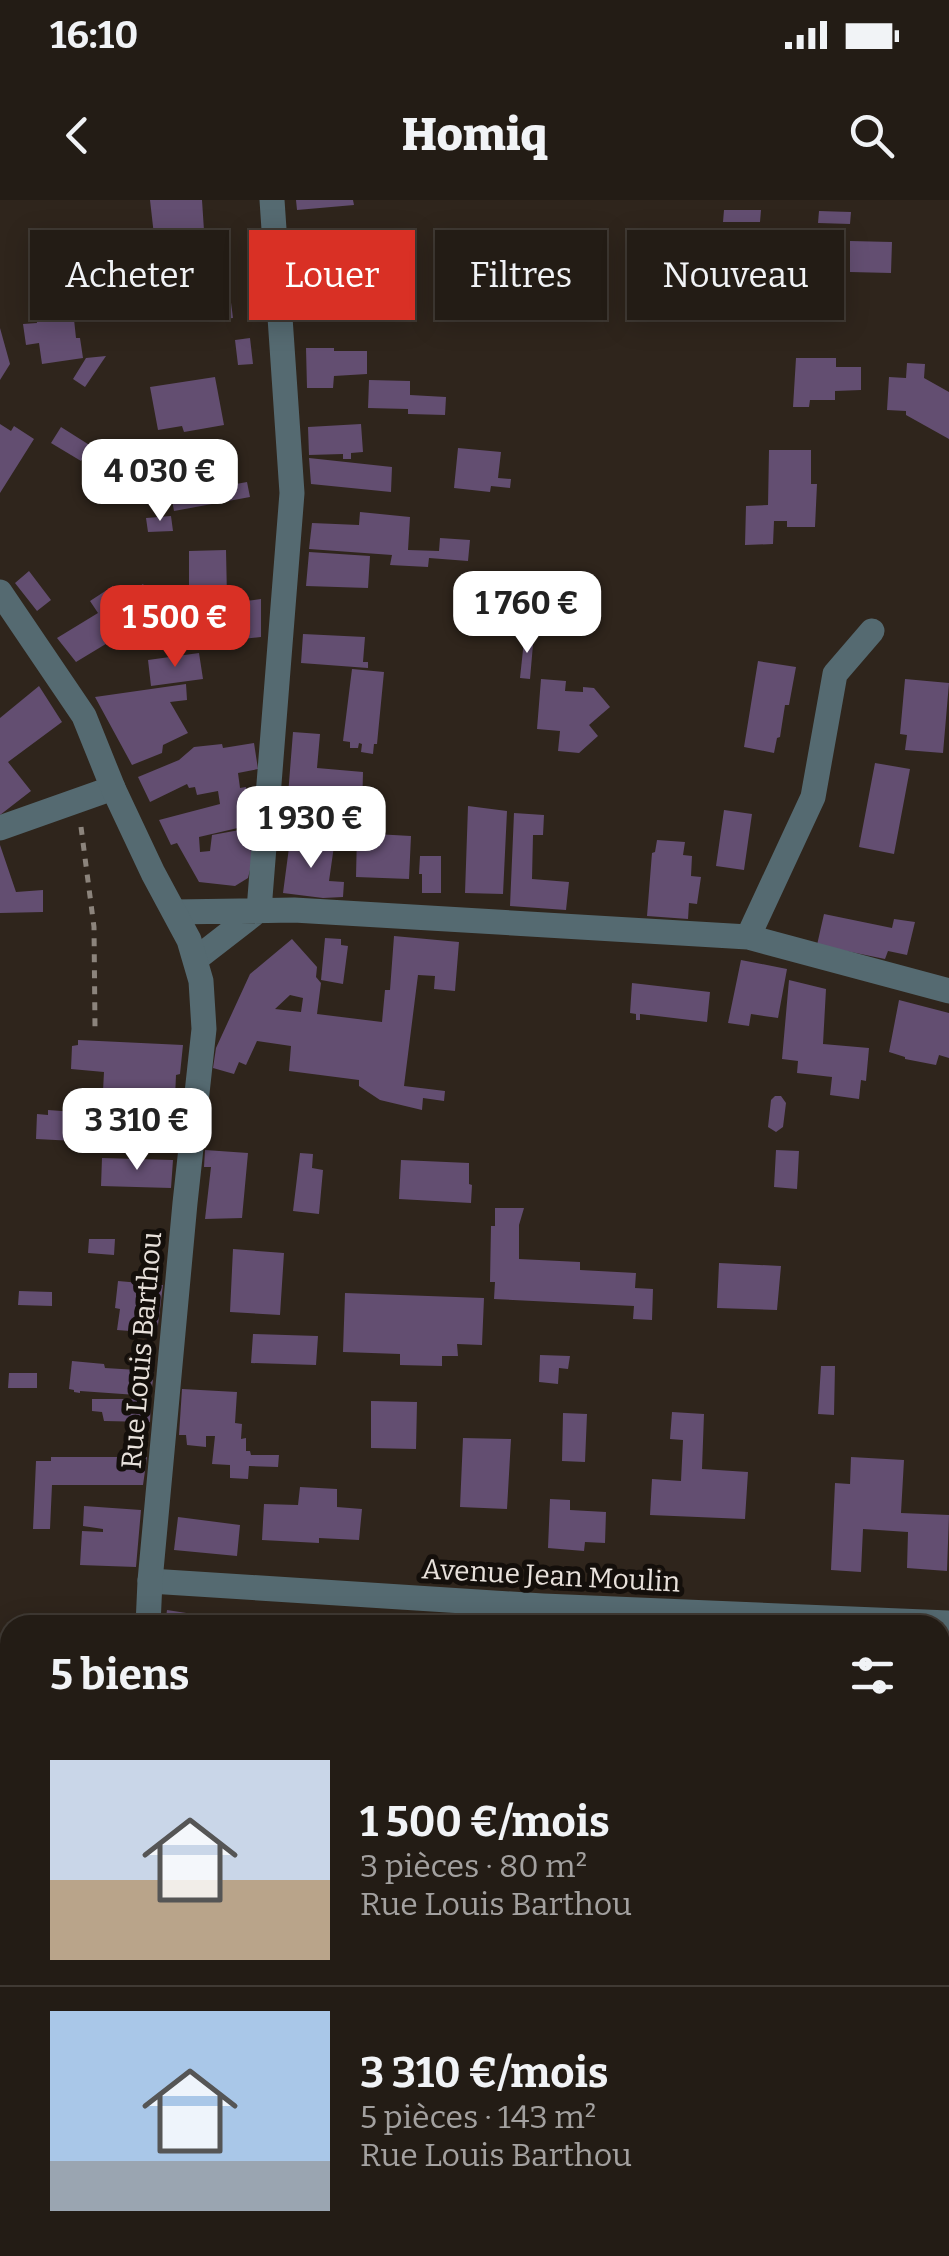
<!DOCTYPE html>
<html lang="fr">
<head>
<meta charset="utf-8">
<style>
	body { margin:0; font-family:Bitter,serif; background:#2b251e; color:#f1f3f6; height:100vh; display:flex; flex-direction:column; font-size:38px; white-space:nowrap }
	* { box-sizing:border-box; margin:0 }
	p { font-size:32px; color:#a3a1a0 }
	.icon { flex:none; width:55px; height:55px; fill:none; stroke:currentColor; stroke-width:2; stroke-linecap:round; stroke-linejoin:round }
	.map { position:relative; flex:1; overflow:hidden }
	.side { position:absolute; left:0px; top:1415px; width:950px; height:642px; display:flex; flex-direction:column; background:#231c15; border-radius:30px 30px 0 0; box-shadow:0 5px 25px #0003,0 0 0 2px #403a34 }
	.side>* { flex:none }
	.hud { position:absolute; left:30px; top:30px; width:890px; height:90px; display:flex; gap:20px }
	.price { position:absolute; translate:-50% -85px; padding:0 22px; border-radius:20px; background:#fff; color:#222; font-size:32px; line-height:65px; filter:drop-shadow(0 2px 5px #0008) }
	.price::after { content:''; position:absolute; left:50%; top:60px; width:30px; height:22px; margin-left:-15px; background:inherit; clip-path:polygon(0 0,100% 0,50% 100%) }
	.price.selected { background:#d93025; color:#fff }
	ul { padding:0; list-style:none }
	li { display:flex; align-items:center; gap:30px; height:250px; padding:0 50px }
	li+li { border-top:2px solid #403a34 }
	li span { display:grid; place-items:center; flex:none; width:280px; height:200px; border-radius:0px; color:#555 }
	li>.icon { margin-inline-start:auto }
	span .icon { width:120px; height:120px; fill:#fffc; stroke-width:1 }
	li b { font-size:42px }
	h2 { display:flex; justify-content:space-between; align-items:center; height:120px; padding:0 50px; font-size:42px }
	.pill { padding:0 35px; border-radius:0px; background:#231c15; box-shadow:0 5px 25px #0003,0 0 0 2px #403a34; font-size:35px; line-height:90px }
	.pill.selected { background:#d93025; color:#fff }
	.status { display:flex; justify-content:space-between; align-items:center; height:70px; padding:0 50px; background:#231c15; direction:ltr }
	.status svg { height:28px; fill:currentColor }
	header { display:flex; justify-content:space-between; align-items:center; height:130px; padding:0 50px; background:#231c15; font-size:45px; font-weight:800 }
	.map>svg:first-child { display:block }
</style>
</head>
<body>
<div class="status"><b>16:10</b><svg viewBox="0 0 49 12"><path d="M0 12V9h3v3zM5 12V6h3v6zM10 12V3h3v9zM15 12V0h3v12zM26 1h20v11H26zM47 4h2v5h-2z"/></svg></div>
<header><svg class="icon" aria-label="back" viewBox="0 0 24 24"><path d="M15 5l-7 7 7 7"/></svg>Homiq<svg class="icon" aria-label="search" viewBox="0 0 24 24"><circle cx="10" cy="10" r="6"/><path d="M15 15l6 6"/></svg></header>
<div class="map">
<svg width="949" height="2056" viewBox="0 0 949 2056">
	<rect width="100%" height="100%" fill="#2f251c"/>
	<!-- green -->
	<path fill="#1e4029" d="M308,2048h244l-9,8h-353l5,-3h112z"/>
	<!-- building -->
	<path fill="#634e71" fill-rule="evenodd" d="M150,0h52l5,76 -5,1 1,5 25,-3 5,39 -21,2 -2,-16 -25,3 -3,-28 -49,5 -3,-29 26,-2z
		M296,0h57l1,5 -57,5z
		M724,10h37l-1,12h-37z
		M819,11l32,1 -1,12 -32,-1z
		M850,41l42,1 -1,31 -41,-1z
		M357,49l3,29 -5,1 -1,15h-9v15h-41l-1,-24 44,1v-7l-44,4 -2,-30z
		M73,110l3,28h4l3,20 -41,6 -3,-21 -13,2 -3,-21 14,-1 -1,-9z
		M0,128l10,36 -10,16z
		M250,138l3,26 -15,1 -3,-25z
		M306,148h28v3h33v23l-33,2 -1,12h-26z
		M106,156l-21,31 -12,-8 13,-21z
		M796,158h40v9h25v23l-26,1v9h-25l-1,7h-16z
		M907,163l18,1 -1,14 25,14v47l-43,-24v-4l-19,-1 2,-33 17,1z
		M215,177l9,48 -40,7 -2,-6 -24,4 -8,-43z
		M369,180l41,1v14l36,2 -1,18 -37,-1v-5l-40,-1z
		M0,224l11,7 3,-5 20,13 -34,54z
		M361,224l2,28 -12,1v6h-8v-5l-34,1 -1,-28z
		M61,227l30,19 -10,15 -30,-18z
		M458,248l43,4 -3,26 13,1 -1,9 -19,-2 -1,6 -36,-4z
		M183,250l3,18 45,-9 5,25 11,-2 3,15 -76,14 -7,-38 -3,1 -4,-19z
		M769,250h42v34h6l-2,43h-28v-6h-13l-1,23 -28,1 1,-39 22,-1z
		M309,258l83,9 -1,25 -80,-8z
		M360,312l50,5 -2,33 31,1 1,-13 30,2 -2,21 -39,-3 -1,9 -38,-2 2,-10 -83,-6 3,-26 47,2z
		M171,316l2,15 -25,1 -2,-14z
		M226,350l1,47 -38,1v-47z
		M309,352l61,4 -2,32 -62,-2z
		M29,371l22,29 -14,11 -22,-28z
		M143,384l19,31 9,-5 13,21 -57,7 -8,-2 -43,26 -19,-24 41,-25 -8,-12 23,-15 8,13z
		M261,399v38l-47,5 -2,-14 4,-1 -2,-22z
		M525,431l9,2 -4,46 -10,-1z
		M303,434l62,3 -2,25h5v6l-67,-5z
		M199,453l4,26 -52,7 -3,-26z
		M758,461l38,6 -7,38h-4l-5,32 -3,1 -3,15 -30,-6z
		M352,469l32,3 -7,72h-3l-1,10 -12,-2 1,-8 -3,-1 -1,5h-8v-6l-7,-1z
		M541,479l25,2 -1,10 18,1v-5l11,1 16,19 -21,18 9,11 -19,17 -21,-2 2,-20 -23,-2z
		M905,479l44,4 -6,70 -38,-3 2,-15 -7,-1z
		M186,484l1,16 -17,2 18,31 -25,12 -1,8 -30,12 -37,-68z
		M39,486l23,36 -54,40 23,29 -31,24v-97z
		M293,532l27,2 -3,34 46,4 -1,41 -75,-5z
		M254,543l4,26 -20,4 2,15 6,-1 2,12 17,-3 -2,26 -64,15 1,15 10,-1 2,-16 49,-9 -13,52 -13,8 -36,-4 -22,-39 -6,2 -12,-25 61,-16 -2,-13 -21,4 -2,-8 -6,1 -2,-4 -37,18 -12,-25 41,-17 15,-13 28,-3 1,4z
		M875,563l35,6 -16,85 -35,-7z
		M468,606l39,5 -4,83 -38,-1z
		M724,610l28,4 -8,56 -28,-4z
		M514,613l30,2 -1,20h-10l-1,44 37,3 -3,28 -56,-4z
		M357,633l54,3 -2,43 -53,-2z
		M290,640l44,6 -5,35 15,1 -1,15 -20,1 -40,-5z
		M657,640l28,2 -2,13 9,1 -1,20 10,1 -4,27 -8,-1 -1,16 -41,-3 5,-63 3,-1z
		M0,645l16,47 27,-2v22l-43,1z
		M420,656h21v37h-19v-19h-3z
		M824,714l68,14 2,-9 21,3 -8,33 -19,-4 -3,8 -68,-14z
		M394,736l65,6 -4,49 -21,-2 1,-13 -17,-1 -14,111 41,5 -1,10 -21,-3 -1,12 -42,-10 -21,-14v-6l-70,-9 2,-25 -34,-5 -11,24 -7,-3 -5,12 -21,-6 3,-20 34,-74 42,-35 25,28 -1,10 5,6 -4,31 65,8 3,-32h5zM290,795l13,3 -2,14 -26,-3z
		M325,738l16,1v6l7,1 -5,38 -22,-4z
		M741,760l46,9 -9,49 -27,-4 -2,12 -21,-3z
		M789,780l37,9 -3,55 46,4 -3,33 -5,-1 -2,19 -29,-4 2,-18 -35,-4 1,-12 -16,-2z
		M632,783l78,9 -3,30 -67,-8v6h-4v-6l-6,-1z
		M899,800l50,13v45l-10,-3 -3,10 -31,-6v-2l-16,-5z
		M78,840l105,5 -3,29 -4,1 -2,46 -71,-4 -2,-4 -13,-1 1,-22 14,1 1,-19 -33,-3 1,-23 6,-1z
		M775,896h6l5,7 -3,24 -7,5 -8,-5 3,-27z
		M48,910l27,2v10l20,1 -1,19 -58,-3 1,-25 11,1z
		M205,950l43,3 -6,65 -37,1 6,-52h-7z
		M776,950l23,1 -2,38 -23,-2z
		M300,953l13,1 -1,14 11,2 -4,44 -26,-3z
		M102,958l71,2 -2,28 -70,-2z
		M401,960l68,3v21l3,1 -1,18 -72,-4z
		M495,1008h29l-5,17v34l61,3v8l56,3 -1,15 18,1 -1,31 -19,-1 1,-13 -140,-7 1,-17h-5l1,-56h4z
		M89,1039h26l-1,16 -26,-2z
		M233,1049l51,4 -4,62 -50,-3z
		M719,1063l62,3 -4,44 -60,-2z
		M118,1081l45,4 -6,48 -40,-3 3,-21 -5,-1z
		M19,1091l33,1v14l-34,-1z
		M345,1093l139,5 -2,47 -25,-1 1,12h-16v10l-42,-1v-11l-57,-2z
		M253,1134l65,2 -2,29 -65,-2z
		M540,1155l30,1 -2,13 -9,-1 -1,16 -19,-2z
		M72,1161l32,3 1,4 49,3 -3,25 -71,-5v2l-6,-1v-2l-5,-1z
		M821,1166h14l-1,49 -16,-1z
		M9,1173h28v15h-29z
		M182,1189l55,3 -2,31 7,1 -1,15 5,-1v13h4l1,4h28l-1,12 -29,-1 -1,13 -18,-1v-13l-18,-1 3,-28h-9v11l-19,-2 -1,-10h-7z
		M92,1199h59l-1,23 -46,-1 -2,-9 -10,-1z
		M371,1201l46,1 -1,47 -45,-1z
		M672,1212l32,2 -2,55 46,3 -3,47 -95,-4 2,-36 29,2 2,-41 -13,-1z
		M563,1213l24,1 -2,48 -23,-1z
		M463,1238l48,1 -4,70 -47,-2z
		M51,1257h96l-4,28h-91l-2,44h-17l3,-68h15z
		M851,1257l53,3 -3,53 48,2 -2,56 -40,-3 1,-36 -45,-3 -2,43 -30,-2 4,-87 15,1z
		M300,1287l37,2v18l25,2 -3,31 -40,-2v5l-57,-3 2,-36 34,1z
		M550,1299l20,1v10l36,2 -1,31 -20,-1 -1,9 -36,-3z
		M84,1306l57,4 -5,57 -56,-2 2,-34 21,1v-3l-20,-3z
		M178,1317l62,8 -3,31 -63,-6z
		M167,1410l84,13v2h-86z
		M940,1706l9,3 -1,47 -8,-3z
		M940,1887l9,2v63l-9,-3z
		M10,2017v31h70l-7,8 -3,-4 -3,4h-67v-28z
		M738,2048h80l-6,8h-66l-10,-6z"/>
	<g fill="none" stroke-linecap="round" stroke-linejoin="round">
		<!-- path -->
		<path stroke="#8c847c" stroke-width="5" stroke-dasharray="8 8" stroke-linecap="butt" d="M81,627l13,100 1,101
			M0,1914l10,-1
			M0,1982l9,-26 1,-13
			M244,2056l9,-8"/>
		<!-- service -->
		<path stroke="#556a71" stroke-width="18" d="M128,2052l34,-4"/>
		<!-- minor -->
		<path stroke="#556a71" stroke-width="25" d="M0,628l113,-40
			M259,710l33,-417 -20,-293
			M175,712l119,-2 454,27 201,54
			M748,737l65,-140 22,-123 37,-43
			M196,759l63,-49
			M150,1381l393,25 406,17
			M0,1805l10,-1"/>
		<!-- tertiary -->
		<path stroke="#556a71" stroke-width="25" d="M0,392l84,124 29,72 40,85 36,67 12,41 3,48 -19,174 -35,378 -2,44
			M127,2056v-8"/>
	</g>
	<g text-anchor="middle" stroke-width="10" stroke-linejoin="round" paint-order="stroke">
		<!-- street labels -->
		<g font-size="28" fill="#e8e1db" stroke="#140f0b">
			<text transform="translate(141 1150) rotate(-85)" y="10">Rue Louis Barthou</text>
			<text transform="translate(551 1375) rotate(3)" y="10">Avenue Jean Moulin</text>
		</g>
	</g>
</svg>
<b class="price" style="left:160px;top:324px">4 030 €</b>
<b class="price" style="left:527px;top:456px">1 760 €</b>
<b class="price selected" style="left:175px;top:470px">1 500 €</b>
<b class="price" style="left:311px;top:671px">1 930 €</b>
<b class="price" style="left:137px;top:973px">3 310 €</b>
<div class="hud">
<a class="pill">Acheter</a>
<a class="pill selected">Louer</a>
<a class="pill">Filtres</a>
<a class="pill">Nouveau</a>
</div>
<section class="side">
<h2>5 biens<svg class="icon" aria-label="filters" viewBox="0 0 24 24"><path d="M4 7h16M4 17h16"/><circle cx="9" cy="7" r="2"/><circle cx="15" cy="17" r="2"/></svg></h2>
<ul>
<li><span style="background:linear-gradient(#c9d6e8 60%,#b9a48a 0)"><svg class="icon" aria-label="home" viewBox="0 0 24 24"><path d="M3 11l9-7 9 7M6 9v11h12V9"/></svg></span><div><b>1 500 €/mois</b><p>3 pièces · 80 m²</p><p>Rue Louis Barthou</p></div></li>
<li><span style="background:linear-gradient(#a9c7e8 75%,#9aa5b1 0)"><svg class="icon" aria-label="home" viewBox="0 0 24 24"><path d="M3 11l9-7 9 7M6 9v11h12V9"/></svg></span><div><b>3 310 €/mois</b><p>5 pièces · 143 m²</p><p>Rue Louis Barthou</p></div></li>
</ul>
</section>
</div>
</body>
</html>
